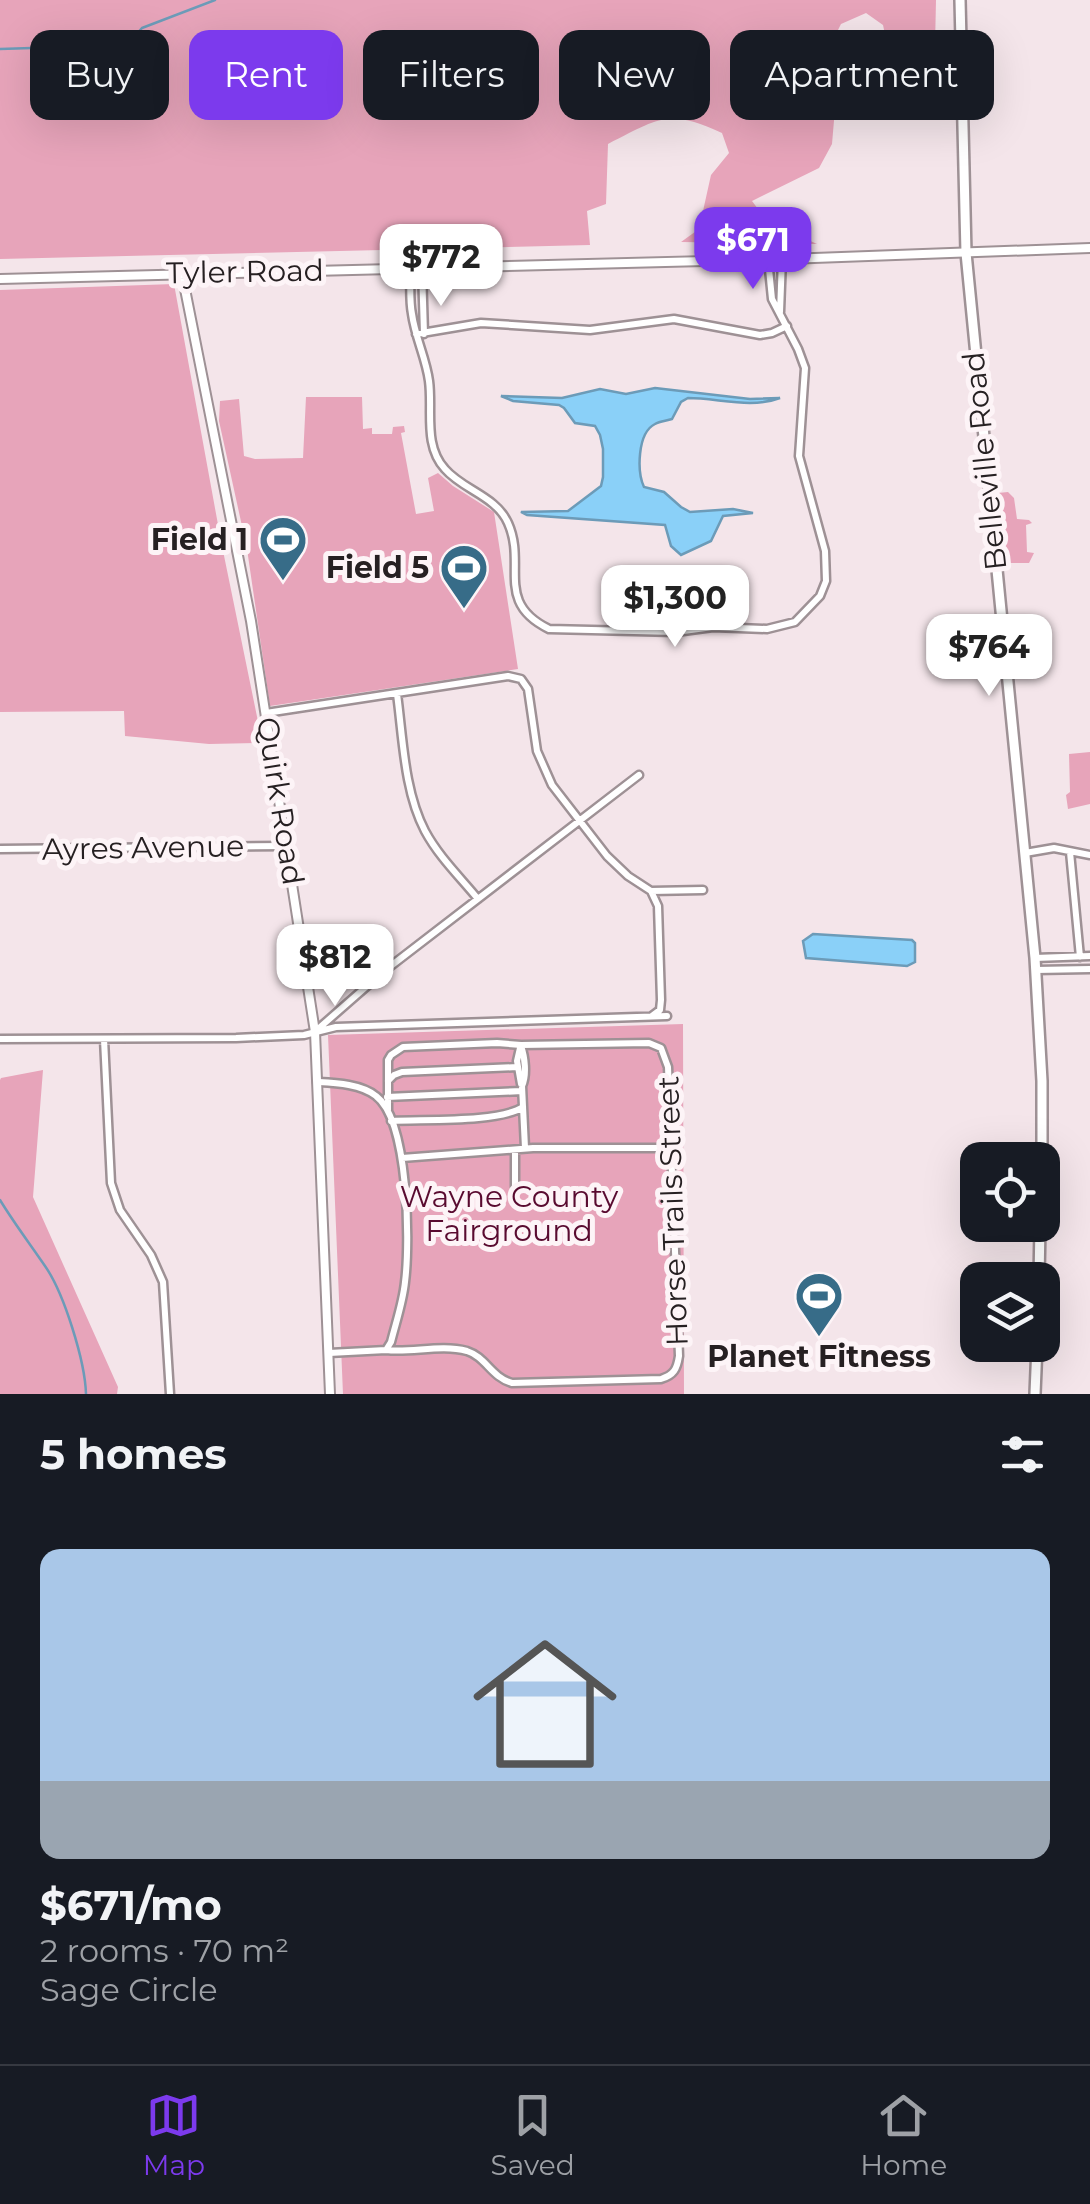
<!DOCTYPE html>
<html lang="en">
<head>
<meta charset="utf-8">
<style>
	body { margin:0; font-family:Montserrat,sans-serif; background:#242831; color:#f1f3f6; height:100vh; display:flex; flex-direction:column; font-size:38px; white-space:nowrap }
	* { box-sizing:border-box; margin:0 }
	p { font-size:32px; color:#9ea1a6 }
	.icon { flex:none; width:55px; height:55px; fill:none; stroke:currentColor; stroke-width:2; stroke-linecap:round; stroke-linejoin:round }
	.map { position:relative; height:1394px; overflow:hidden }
	.side { display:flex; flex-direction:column; background:#171b24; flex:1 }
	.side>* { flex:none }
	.guide { position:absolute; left:30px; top:30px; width:1030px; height:90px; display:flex; gap:20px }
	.fabs { position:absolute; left:960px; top:1142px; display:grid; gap:20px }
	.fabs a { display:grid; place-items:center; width:100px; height:100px; border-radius:20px; background:#171b24; box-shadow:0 10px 40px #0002; font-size:50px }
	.price { position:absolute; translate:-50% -85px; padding:0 22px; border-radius:20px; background:#fff; color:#222; font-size:32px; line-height:65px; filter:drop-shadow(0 2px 5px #0008) }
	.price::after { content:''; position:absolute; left:50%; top:60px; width:30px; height:22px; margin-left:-15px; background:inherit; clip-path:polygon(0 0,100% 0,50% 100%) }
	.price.on { background:#7c3aed; color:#fff }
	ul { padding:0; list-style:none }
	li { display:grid; align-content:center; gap:20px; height:530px; padding:0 40px }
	li span { display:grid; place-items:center; height:310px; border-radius:20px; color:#555 }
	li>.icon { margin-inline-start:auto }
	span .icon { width:180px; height:180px; fill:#fffc; stroke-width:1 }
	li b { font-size:42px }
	h2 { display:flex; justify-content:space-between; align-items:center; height:120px; padding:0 40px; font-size:42px }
	.chip { padding:0 35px; border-radius:20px; background:#171b24; box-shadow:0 10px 40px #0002; font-size:35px; line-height:90px }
	.chip.on { background:#7c3aed; color:#fff }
	.menu { display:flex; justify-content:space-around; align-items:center; height:140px; border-top:2px solid #363941; background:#171b24; font-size:28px; color:#9ea1a6 }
	.menu a { display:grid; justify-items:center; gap:5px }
	.menu .on { color:#7c3aed }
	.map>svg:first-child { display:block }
</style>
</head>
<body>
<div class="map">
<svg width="1090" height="1394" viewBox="0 0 1090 1394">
	<rect width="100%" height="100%" fill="#f4e5ea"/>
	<!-- green -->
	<path fill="#e7a4ba" d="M0,0h936l-1,46 -44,17 -8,-38 -17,-12 -25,11 -13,26 8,47 -4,47 -13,24 -67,33 15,20 50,23 -136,-2 18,-13 12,-54 18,-22 -7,-20c-55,-25 -64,-14 -114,11l-2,60 -19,7 3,34 -590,14z
		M174,284l47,257 41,200 -5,2 -48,1 -84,-8 -1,-25 -124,1v-422z
		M306,397h56l1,32 9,-1v6h20l1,-7 11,-1 1,6 -4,1 15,81 18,-3 -6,-33 10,-5 15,13 41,26 24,157 -248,37 -23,-157 -28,-128 1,-20 19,-2 5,57 11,3 48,-1z
		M1008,492l6,6 3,21 12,1 3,3 -6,2 1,27 7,1 -5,10h-20l-5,-3 -6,-67z
		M1090,752v52l-22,5 -2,-14 4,-3 -1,-38z
		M683,1024l1,370h-341l-15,-359z
		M43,1070l-10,127 85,190 -1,7h-117v-314l1,-2z"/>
	<!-- water -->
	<path fill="#8ad0f8" stroke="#6c9bb8" stroke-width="2.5" d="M655,388l95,11 30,-1c-29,11 -62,0 -92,0l-7,4 -9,17c-6,2 -12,2 -17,5 -18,9 -18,48 -11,63l20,5 17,15 9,5 43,-3 20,4 -30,3 -12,25 -30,14 -10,-9 -6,-21 -138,-10 -6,-3 47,-1 33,-25 2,-9v-28l-3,-14 -5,-9 -20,-3 -11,-15 -5,-3 -46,-4 -12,-5 61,2 38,-9 26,5z
		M813,934l99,6 3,3v19l-8,4 -101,-8 -3,-17z"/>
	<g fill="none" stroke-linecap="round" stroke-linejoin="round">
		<!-- stream -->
		<path stroke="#6c9bb8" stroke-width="2.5" d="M0,49l127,-4 15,-17 73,-28
			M0,1200c14,23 30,44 45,66 19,27 40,95 41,128"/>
		<!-- minor casing -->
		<g stroke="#9e9195" stroke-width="11">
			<path id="minor" d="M410,268c1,15 -1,31 2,46 3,23 14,44 17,67 4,29 -6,64 16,88 18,21 51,27 63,54 19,42 -14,79 41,106l127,3 37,-5 54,2 28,-7 25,-26 6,-15 -1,-30 -26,-95 6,-88 -7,-19 -26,-50 -4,-40
				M422,268l2,66
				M780,312l2,-53
				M416,334l65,-11 109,7 84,-11 86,16 12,-2 15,-7
				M397,694c6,44 7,97 28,137 14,26 35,46 53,68
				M266,713l242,-37 13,3 7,10 9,62 15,34 55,71 21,20 23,15 7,15 3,94 -1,10 -8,6
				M0,849l286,-3
				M1070,852l10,105
				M1025,853l29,-5 36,7
				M651,891l52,-1
				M1035,958l55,-2
				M1036,970l54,-1
				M318,1029l65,-57 256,-197
				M0,1039l236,-1 68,-3 32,-8 331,-11
				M104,1039l7,144 9,27 31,45 12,27 7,112
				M521,1046c4,11 6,29 1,40l3,62
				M520,1048l-3,13 4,23
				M388,1081l6,-6 8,-3 115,-5
				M317,1082c19,1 44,2 59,14 33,25 34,147 29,186 -2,20 -9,40 -14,60l-5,8 -57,3
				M387,1097l135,-6
				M391,1121c32,-2 108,2 132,-14
				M515,1150v37
				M402,1158l131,-10h137
				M386,1350c26,3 55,-6 81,1 19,6 24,26 45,32l149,-4c13,-4 16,-10 18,-23l-11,-289 -7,-19 -12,-5 -128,2 -24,-2 -94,4 -12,8 -3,5v50"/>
		</g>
		<!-- tertiary casing -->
		<g stroke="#9e9195" stroke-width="12">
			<path id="tertiary" d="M182,274l69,347 64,411 15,362
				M0,279l787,-20 303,-11"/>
		</g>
		<!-- secondary casing -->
		<g stroke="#9e9195" stroke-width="14">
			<path id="secondary" d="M960,0l6,253 69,705 7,123v79
				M1039,1280l1,-55
				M1035,1394l2,-49"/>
		</g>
		<!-- minor -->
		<use href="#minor" stroke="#fff" stroke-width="6"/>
		<!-- tertiary -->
		<use href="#tertiary" stroke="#fff" stroke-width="8"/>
		<!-- secondary -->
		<use href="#secondary" stroke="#fff" stroke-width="9"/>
	</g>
	<!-- icons -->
	<defs>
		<g id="stadium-pin" transform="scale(2.5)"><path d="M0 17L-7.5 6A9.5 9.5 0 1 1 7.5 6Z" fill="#376c88" stroke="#fdf4f7"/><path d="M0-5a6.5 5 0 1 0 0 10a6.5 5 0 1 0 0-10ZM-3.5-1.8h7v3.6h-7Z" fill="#fff"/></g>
	</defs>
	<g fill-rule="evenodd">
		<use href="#stadium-pin" x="283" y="540"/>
		<use href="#stadium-pin" x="464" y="568"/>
		<use href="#stadium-pin" x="819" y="1296"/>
	</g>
	<g text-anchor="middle" stroke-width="10" stroke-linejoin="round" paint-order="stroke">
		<!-- street labels -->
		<g font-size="30" fill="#262022" stroke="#fdf4f7">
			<text transform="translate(245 272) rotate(-1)" y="10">Tyler Road</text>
			<text transform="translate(985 461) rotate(-96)" y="10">Belleville Road</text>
			<text transform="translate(280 801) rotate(81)" y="10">Quirk Road</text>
			<text transform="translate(143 848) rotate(-1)" y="10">Ayres Avenue</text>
			<text transform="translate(673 1211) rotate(-92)" y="10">Horse Trails Street</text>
		</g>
		<!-- poi labels -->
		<g font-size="30" font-weight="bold" fill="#262022" stroke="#fdf4f7" text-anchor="end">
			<text x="248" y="550">Field 1</text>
			<text x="429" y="578">Field 5</text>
			<text x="819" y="1367" text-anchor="middle">Planet Fitness</text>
		</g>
		<!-- park labels -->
		<g font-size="30" fill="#590b30" stroke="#fdf4f7">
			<text x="509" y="1207">Wayne County<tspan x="509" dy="34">Fairground</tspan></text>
		</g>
	</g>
</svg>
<div class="fabs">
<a><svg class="icon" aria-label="locate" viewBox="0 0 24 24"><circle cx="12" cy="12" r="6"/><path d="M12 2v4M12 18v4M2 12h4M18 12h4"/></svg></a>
<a><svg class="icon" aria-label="layers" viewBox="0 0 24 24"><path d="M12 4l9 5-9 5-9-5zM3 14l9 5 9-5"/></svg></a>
</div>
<b class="price on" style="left:753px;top:292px">$671</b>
<b class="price" style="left:441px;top:309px">$772</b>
<b class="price" style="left:675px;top:650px">$1,300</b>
<b class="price" style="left:989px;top:699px">$764</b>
<b class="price" style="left:335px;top:1009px">$812</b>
<div class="guide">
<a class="chip">Buy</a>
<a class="chip on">Rent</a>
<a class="chip">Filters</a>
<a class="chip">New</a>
<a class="chip">Apartment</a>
</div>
</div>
<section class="side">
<h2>5 homes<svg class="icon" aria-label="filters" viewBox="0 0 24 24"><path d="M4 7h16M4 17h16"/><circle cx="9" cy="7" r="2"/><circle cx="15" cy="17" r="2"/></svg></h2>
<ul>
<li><span style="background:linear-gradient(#a9c7e8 75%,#9aa5b1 0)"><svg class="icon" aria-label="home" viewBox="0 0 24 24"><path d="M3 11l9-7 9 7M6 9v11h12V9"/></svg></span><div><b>$671/mo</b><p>2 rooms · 70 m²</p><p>Sage Circle</p></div></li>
</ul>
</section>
<nav class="menu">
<a class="on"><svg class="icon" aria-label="map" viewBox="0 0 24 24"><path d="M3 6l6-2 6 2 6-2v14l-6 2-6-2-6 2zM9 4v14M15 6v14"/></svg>Map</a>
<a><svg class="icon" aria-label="saved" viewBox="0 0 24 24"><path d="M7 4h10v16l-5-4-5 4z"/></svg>Saved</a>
<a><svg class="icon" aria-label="home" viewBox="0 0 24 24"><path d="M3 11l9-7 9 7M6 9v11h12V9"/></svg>Home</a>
</nav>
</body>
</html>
